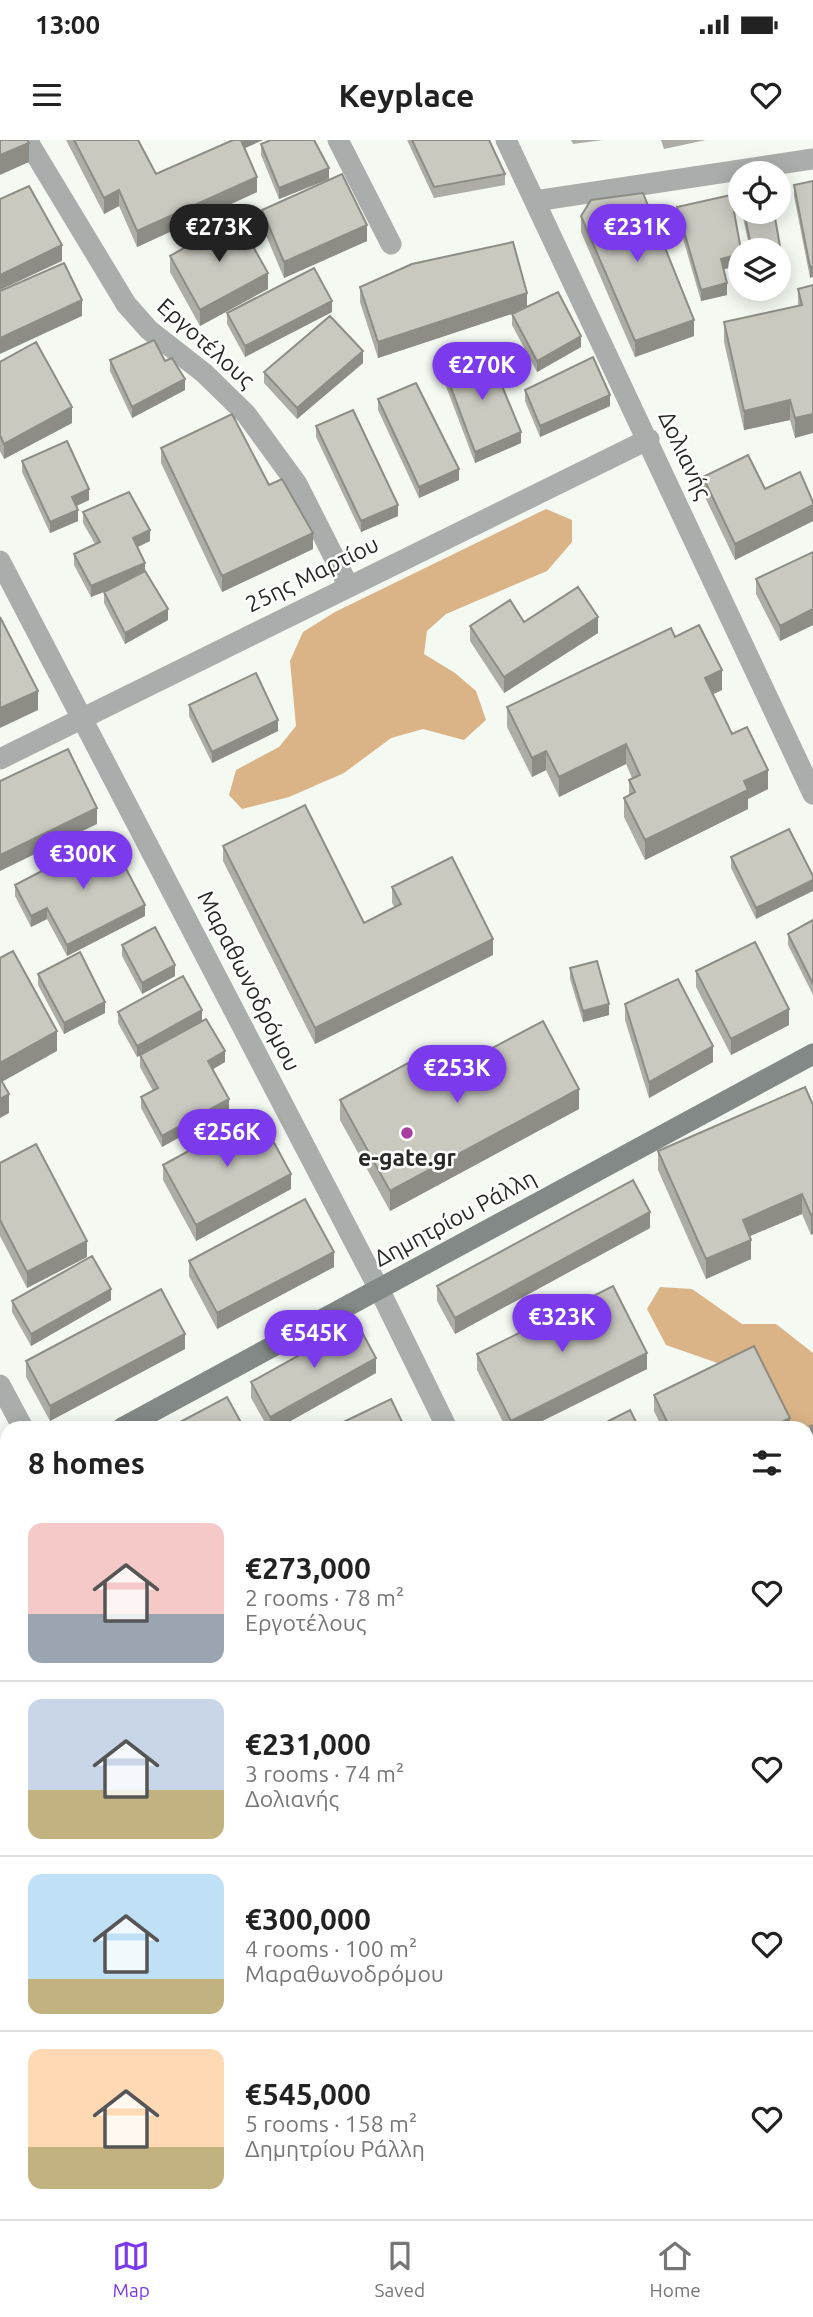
<!DOCTYPE html>
<html lang="en">
<head>
<meta charset="utf-8">
<style>
	body { margin:0; font-family:Ubuntu,sans-serif; background:#f2f2f2; color:#222; height:100vh; display:flex; flex-direction:column; font-size:26px; white-space:nowrap }
	* { box-sizing:border-box; margin:0 }
	p { font-size:23px; color:#767676 }
	.icon { flex:none; width:38px; height:38px; fill:none; stroke:currentColor; stroke-width:2; stroke-linecap:round; stroke-linejoin:round }
	.map { position:relative; flex:1; overflow:hidden }
	.panel { position:absolute; left:0px; top:1281px; width:814px; height:798px; display:flex; flex-direction:column; background:#fff; border-radius:21px 21px 0 0; box-shadow:0 4px 18px #0003 }
	.panel>* { flex:none }
	.controls { position:absolute; left:728px; top:21px; display:grid; gap:14px }
	.controls a { display:grid; place-items:center; width:63px; height:63px; border-radius:50%; background:#fff; box-shadow:0 4px 18px #0003; font-size:35px }
	.price { position:absolute; translate:-50% -60px; padding:0 16px; border-radius:24px; background:#7c3aed; color:#fff; font-size:23px; line-height:46px; filter:drop-shadow(0 2px 4px #0008) }
	.price::after { content:''; position:absolute; left:50%; top:42px; width:21px; height:16px; margin-left:-10px; background:inherit; clip-path:polygon(0 0,100% 0,50% 100%) }
	.price.current { background:#222; color:#fff }
	ul { padding:0; list-style:none }
	li { display:flex; align-items:center; gap:21px; height:175px; padding:0 28px }
	li+li { border-top:2px solid #e0e0e0 }
	li span { display:grid; place-items:center; flex:none; width:196px; height:140px; border-radius:14px; color:#555 }
	li>.icon { margin-inline-start:auto }
	span .icon { width:84px; height:84px; fill:#fffc; stroke-width:1 }
	li b { font-size:30px }
	h2 { display:flex; justify-content:space-between; align-items:center; height:84px; padding:0 28px; font-size:30px }
	.status { display:flex; justify-content:space-between; align-items:center; height:49px; padding:0 35px; background:#fff; direction:ltr }
	.status svg { height:19px; fill:currentColor }
	header { display:flex; justify-content:space-between; align-items:center; height:91px; padding:0 28px; background:#fff; font-size:32px; font-weight:700 }
	.dock { display:flex; justify-content:space-around; align-items:center; height:98px; border-top:2px solid #e0e0e0; background:#fff; font-size:19px; color:#767676 }
	.dock a { display:grid; justify-items:center; gap:4px }
	.dock .current { color:#7c3aed }
	.map>svg:first-child { display:block }
</style>
</head>
<body>
<div class="status"><b>13:00</b><svg viewBox="0 0 49 12"><path d="M0 12V9h3v3zM5 12V6h3v6zM10 12V3h3v9zM15 12V0h3v12zM26 1h20v11H26zM47 4h2v5h-2z"/></svg></div>
<header><svg class="icon" aria-label="menu" viewBox="0 0 24 24"><path d="M4 6h16M4 12h16M4 18h16"/></svg>Keyplace<svg class="icon" aria-label="heart" viewBox="0 0 24 24"><path d="M12 20l-8-8c-3-5 5-10 8-4 3-6 11-1 8 4z"/></svg></header>
<div class="map">
<svg width="813" height="2079" viewBox="0 0 813 2079">
	<rect width="100%" height="100%" fill="#f4faf2"/>
	<!-- forest -->
	<path fill="#dab386" d="M546,369l26,11v22l-25,29 -101,43 -19,17 -3,23 31,19 21,18 10,29 -22,20 -41,-11 -32,9 -47,35 -55,24 -47,12 -13,-14 7,-25 43,-23 17,-21 -6,-65 13,-29 32,-20z
		M660,1147l32,2 50,35h34l37,29v70l-6,7 -30,-5 -31,-52 -80,-28 -19,-36z"/>
	<g fill="none" stroke-linecap="round" stroke-linejoin="round">
		<!-- street -->
		<path stroke="#a9adab" stroke-width="21" d="M27,0l99,164 23,26 55,43 42,41 51,70 51,101
			M338,0l53,104
			M506,0l307,654
			M535,61l278,-42
			M0,421l379,728 68,139
			M0,619l649,-320
			M0,1245l23,43
			M0,1408l7,13
			M807,1622l6,-5
			M0,1768l7,9
			M807,2011l6,12
			M0,2039l7,-3
			M51,2072l5,7
			M359,2072l3,7
			M403,2072l3,7
			M683,2079l13,-7"/>
		<!-- secondary -->
		<path stroke="#838986" stroke-width="21" d="M122,1288l691,-374
			M0,1353l7,-3"/>
	</g>
	<!-- wall -->
	<path fill="#adada5" d="M66,0h72l18,34 77,-34h30l-19,8 13,44 -120,55 -18,-41 -15,8z
		M407,0h82l16,34v11l-71,13z
		M571,0h32l-30,4z
		M661,0h45l-42,9z
		M261,4l68,35 -50,20 -18,-44z
		M813,41l-3,97 -16,-82v-11z
		M677,67l63,43v15l-17,4 4,26 -26,6 -24,-83z
		M262,70l105,31 -83,37 -22,-52z
		M743,72h31l11,74 -6,-36h-29l-7,-32z
		M581,76l113,120 -59,21 -54,-125z
		M170,116l98,33 -68,37 -30,-54z
		M813,145l-18,153 -5,-18 -46,10 -20,-88v-20l74,-16v-17z
		M360,147l167,20 54,40 -44,25 -25,-47v-11l2,-1 -136,45 -18,-56z
		M332,172l-87,45 -18,-33v-11z
		M110,220l75,30 -53,28 -22,-47z
		M0,222l72,61 -68,36 -4,-8z
		M363,223l-66,56 -33,-36v-11z
		M444,229l77,74 -46,20 -31,-82z
		M525,250l85,16 -70,31 -15,-36z
		M378,259l81,81 -40,18 -41,-88z
		M316,286l82,90 -37,16 -45,-95z
		M161,308l108,37 44,64 -91,43 -61,-129z
		M22,321l67,39 -13,6 2,15 -28,12 -28,-61z
		M703,337l110,25v19l-78,39 -32,-67z
		M83,372l67,29 -12,6 7,24 23,49 -43,24 -21,-41v-11l3,-1 -16,6 -17,-32v-11l21,-10 -12,-21z
		M813,412v73l-33,16 -24,-47v-15z
		M524,482l74,11 -94,60 -34,-52v-15z
		M675,497l47,53 -9,4 19,40 36,55 -20,10v10l-103,51 -21,-43v-19l5,-3v-15l3,-2 -6,-14 -67,33 -13,-27 -14,7 -25,-50v-20z
		M189,565l89,26 -66,32 -23,-47z
		M789,689l-33,90 -25,-51v-11z
		M223,706l141,77 31,-15 -3,-5v-16l101,68 -178,89 -92,-183z
		M15,745l130,31 -78,40 -20,-37 -16,8 -16,-31z
		M813,780v75l-25,-50v-11z
		M122,805l53,31 -33,18 -20,-38z
		M570,828l39,47 -26,7 -13,-43z
		M696,831l93,54 -58,30 -35,-68z
		M38,834l67,39 -41,21 -26,-49z
		M625,864l88,58 -64,36 -24,-78z
		M118,872l84,9 23,41 -12,7 16,41 -67,37 -21,-39v-11l12,-6 -13,-24v-12l14,-8 -17,10 -19,-34z
		M421,946l158,23 -189,102 -50,-91v-20z
		M813,965l-2,130 -9,-21 -52,22 1,23 -45,20 -48,-109v-19z
		M0,1023l87,94 -60,31 -27,-52z
		M163,1025l128,24 -95,52 -33,-61z
		M650,1088l-195,106 -18,-33v-15z
		M189,1121l145,6 -117,62 -28,-53z
		M111,1160l-80,46 -19,-34v-11z
		M185,1209l-135,72 -24,-44v-16z
		M477,1214l170,15 -119,59h-22l-29,-58z
		M376,1233l-98,55h-10l-17,-30v-16z
		M654,1255l136,33h-128l-8,-17z
		M813,1285v20l-3,-8v-11z
		M813,1395v155l-6,-7v-143z
		M7,1812v55l-7,-8v-41z
		M7,1914v76l-7,-12v-60z
		M85,2072h61l-22,7h-37z
		M238,2072h51l5,6 49,-6v7h-99z
		M470,2072h113v7h-110z"/>
	<!-- shaded-wall -->
	<path fill="#8d8d86" d="M243,0h20l-20,9z
		M29,3v19l-29,13v-20z
		M329,28v11l-50,20v-11z
		M257,37v15l-120,55v-16z
		M119,50v16l-15,8v-16z
		M367,85v16l-83,37v-16z
		M62,105v16l-62,29v-15z
		M740,114v11l-19,5v-11z
		M813,126v11l-3,1v-11z
		M268,133v16l-68,37v-16z
		M785,135v11l-6,2v-12z
		M727,143v12l-26,6v-11z
		M759,149h15l-15,4z
		M527,153v16l-149,49v-16z
		M82,160v16l-82,38v-16z
		M332,161v11l-87,45v-11z
		M694,180v16l-59,21v-16z
		M581,196v11l-44,25v-11z
		M363,211v12l-66,56v-11z
		M185,239v11l-53,28v-11z
		M610,255v11l-70,31v-11z
		M790,260v20l-46,10v-19z
		M72,267v16l-68,36v-15z
		M813,274v19l-18,5v-20z
		M521,292v11l-46,20v-11z
		M459,329v11l-40,18v-11z
		M89,349v11l-17,8v-11z
		M398,365v11l-37,16v-11z
		M813,365v16l-78,39v-16z
		M78,370v11l-28,12v-11z
		M150,390v11l-17,8v-11z
		M313,393v16l-91,43v-16z
		M145,423v11l-54,23v-11z
		M168,469v11l-43,24v-11z
		M813,469v16l-33,16v-15z
		M598,477v16l-94,60v-16z
		M722,530v20l-17,8v-20z
		M38,551v19l-38,18v-20z
		M278,580v11l-66,32v-11z
		M626,604v20l-67,33v-20z
		M546,611v19l-14,7v-19z
		M768,630v19l-20,10v10l-103,51v-20l99,-59z
		M97,668v16l-97,47v-16z
		M813,740v11l-57,28v-11z
		M145,765v11l-78,40v-11z
		M47,768v11l-16,8v-11z
		M493,799v16l-178,89v-16z
		M175,825v11l-33,18v-11z
		M105,862v11l-41,21v-11z
		M609,864v11l-26,7v-11z
		M789,869v16l-58,30v-16z
		M202,870v12l-65,35v-11z
		M57,891v20l-57,32v-20z
		M713,906v16l-64,36v-16z
		M225,911v11l-17,10v-11z
		M579,949v20l-189,102v-20z
		M9,954v19l-9,5v-19z
		M229,959v11l-67,37v-11z
		M291,1034v15l-95,52v-16z
		M802,1054v20l-59,25v-19z
		M650,1072v16l-195,106v-16z
		M813,1074v20l-2,1v-20z
		M751,1100v19l-45,20v-20z
		M87,1101v16l-60,31v-16z
		M334,1112v15l-117,62v-16z
		M111,1149v11l-80,46v-12z
		M185,1194v15l-135,72v-15z
		M647,1213v16l-119,59h-17v-7z
		M376,1218v15l-98,55h-8v-11z
		M790,1278v10h-20z
		M812,1338v11l-5,3v-11z
		M7,1471v11l-7,4v-11z
		M7,1601v16l-7,3v-16z
		M2,1792v15l-2,2v-16z
		M813,1893v16l-6,3v-15z
		M112,2072h34l-22,7h-33z
		M341,2072h2v7h-10z
		M574,2072h9v7h-23z"/>
	<!-- building -->
	<path fill="#c9c9c0" stroke="#8d8d86" stroke-width="2" d="M0,0h27l2,3 -29,12z
		M74,0h64l18,34 77,-34h8l16,37 -120,54 -18,-41 -15,8z
		M271,0h43l15,28 -50,20 -18,-44z
		M412,0h77l16,34 -71,13z
		M342,34l25,51 -83,37 -22,-52z
		M813,41v85l-3,1 -16,-82z
		M29,46l33,59 -62,30v-76z
		M643,53l51,127 -59,21 -54,-125 10,-16z
		M731,55l10,55 -1,4 -19,5 6,24 -26,7 -24,-83z
		M744,72h30l11,63 -6,1v-26h-27z
		M237,78l31,55 -68,37 -30,-54z
		M513,102l14,51 -149,49 -18,-55 52,-23z
		M64,123l18,37 -82,38v-47z
		M314,128l18,33 -87,45 -18,-33z
		M813,145v129l-18,4 -5,-18 -46,11 -20,-89 78,-17 -4,-16z
		M558,152l23,44 -44,25 -25,-47z
		M330,176l33,35 -66,57 -33,-36z
		M154,200l11,21 7,-3 13,21 -53,28 -22,-47z
		M36,202l36,65 -68,37 -4,-9v-73z
		M488,212l33,80 -46,20 -31,-83z
		M593,217l17,38 -70,31 -15,-36z
		M416,243l43,86 -40,18 -41,-88z
		M353,270l45,95 -37,16 -45,-95z
		M232,274l37,71 13,-6 31,54 -91,43 -61,-128z
		M67,301l22,48 -17,8 6,13 -28,12 -28,-61z
		M748,315l17,34 35,-17 13,30v3l-78,39 -32,-67z
		M129,352l21,38 -17,8 12,25 -54,23 -17,-32 26,-12 -17,-30z
		M813,412v57l-33,17 -24,-47z
		M145,431l23,38 -43,24 -21,-41z
		M578,447l20,30 -94,60 -34,-51 40,-26 14,22z
		M0,477l38,74 -38,17z
		M699,485l23,45 -17,8 27,56 15,-7 21,43 -24,11 4,9 -103,50 -21,-42 11,-6 -6,-12 11,-5 -14,-31 -67,33 -13,-26 -14,7 -25,-51 164,-79 4,9z
		M256,533l22,47 -66,32 -23,-47z
		M68,609l29,59 -97,47v-74z
		M305,665l59,118 37,-19 -9,-17 60,-30 41,82 -178,89 -92,-182z
		M789,689l24,47v4l-57,28 -25,-51z
		M109,696l36,69 -78,40 -20,-37 -16,8 -16,-31z
		M813,780v64l-25,-50z
		M155,787l20,38 -33,18 -20,-38z
		M755,802l34,67 -58,30 -35,-68z
		M13,811l44,80 -57,32v-105z
		M80,812l25,50 -41,21 -26,-49z
		M597,821l12,43 -26,7 -13,-43z
		M183,836l19,34 -65,36 -19,-34z
		M678,839l35,67 -64,36 -24,-78z
		M206,879l19,32 -17,10 21,38 -67,37 -21,-39 17,-9 -18,-33z
		M543,881l36,68 -189,102 -50,-91 68,-37 13,23z
		M0,938l9,16 -9,5z
		M805,947l8,18v109l-2,1 -9,-21 -59,26 8,20 -45,19 -48,-108z
		M258,973l33,61 -95,51 -33,-60z
		M36,1004l51,97 -60,31 -27,-52v-57z
		M633,1040l17,32 -195,106 -18,-32z
		M305,1059l29,53 -117,61 -28,-52z
		M92,1116l19,33 -80,45 -19,-33z
		M613,1146l34,67 -136,68 -34,-67z
		M161,1149l24,45 -135,72 -24,-45z
		M357,1183l19,35 -106,59 -19,-35z
		M754,1206l36,72 -20,10h-100l-16,-33z
		M227,1257l16,29 -4,2h-70z
		M391,1259l14,29h-74z
		M630,1270l9,18h-44z
		M813,1285v9l-3,-8z
		M807,1328l5,10 -5,3z
		M813,1395v139l-6,-7v-127z
		M0,1428l7,12v31l-7,4z
		M7,1489v112l-7,3v-112z
		M807,1791l6,13v89l-6,4z
		M7,1812v44l-7,-8v-30z
		M7,1914v65l-7,-12v-49z
		M7,2064v8h29l4,7h-40v-11z
		M89,2072h23l-21,7z
		M252,2072h37l5,6 8,-6h39l-8,7h-75z
		M480,2072h94l-14,7h-77z"/>
	<!-- markers -->
	<circle fill="#a83e9f" stroke="#fff" stroke-width="2.5" cx="407" cy="993" r="7"/>
	<g text-anchor="middle" stroke-width="5" stroke-linejoin="round" paint-order="stroke">
		<!-- street labels -->
		<g font-size="23" fill="#272926" stroke="#fff">
			<text transform="translate(206 203) rotate(42)" y="8">Εργοτέλους</text>
			<text transform="translate(685 315) rotate(65)" y="8">Δολιανής</text>
			<text transform="translate(312 434) rotate(-26)" y="8">25ης Μαρτίου</text>
			<text transform="translate(249 841) rotate(63)" y="8">Μαραθωνοδρόμου</text>
			<text transform="translate(455 1078) rotate(-28)" y="8">Δημητρίου Ράλλη</text>
		</g>
		<!-- poi labels -->
		<g font-size="23" font-weight="bold" fill="#272926" stroke="#fff">
			<text x="407" y="1026">e-gate.gr</text>
		</g>
	</g>
</svg>
<div class="controls">
<a><svg class="icon" aria-label="locate" viewBox="0 0 24 24"><circle cx="12" cy="12" r="6"/><path d="M12 2v4M12 18v4M2 12h4M18 12h4"/></svg></a>
<a><svg class="icon" aria-label="layers" viewBox="0 0 24 24"><path d="M12 4l9 5-9 5-9-5zM3 14l9 5 9-5"/></svg></a>
</div>
<b class="price current" style="left:219px;top:124px">€273K</b>
<b class="price" style="left:637px;top:124px">€231K</b>
<b class="price" style="left:482px;top:262px">€270K</b>
<b class="price" style="left:83px;top:751px">€300K</b>
<b class="price" style="left:457px;top:965px">€253K</b>
<b class="price" style="left:227px;top:1029px">€256K</b>
<b class="price" style="left:562px;top:1214px">€323K</b>
<b class="price" style="left:314px;top:1230px">€545K</b>
<section class="panel">
<h2>8 homes<svg class="icon" aria-label="filters" viewBox="0 0 24 24"><path d="M4 7h16M4 17h16"/><circle cx="9" cy="7" r="2"/><circle cx="15" cy="17" r="2"/></svg></h2>
<ul>
<li><span style="background:linear-gradient(#f6c9c9 65%,#9aa5b1 0)"><svg class="icon" aria-label="home" viewBox="0 0 24 24"><path d="M3 11l9-7 9 7M6 9v11h12V9"/></svg></span><div><b>€273,000</b><p>2 rooms · 78 m²</p><p>Εργοτέλους</p></div><svg class="icon" aria-label="heart" viewBox="0 0 24 24"><path d="M12 20l-8-8c-3-5 5-10 8-4 3-6 11-1 8 4z"/></svg></li>
<li><span style="background:linear-gradient(#c9d6e8 65%,#c2b280 0)"><svg class="icon" aria-label="home" viewBox="0 0 24 24"><path d="M3 11l9-7 9 7M6 9v11h12V9"/></svg></span><div><b>€231,000</b><p>3 rooms · 74 m²</p><p>Δολιανής</p></div><svg class="icon" aria-label="heart" viewBox="0 0 24 24"><path d="M12 20l-8-8c-3-5 5-10 8-4 3-6 11-1 8 4z"/></svg></li>
<li><span style="background:linear-gradient(#bfe0f5 75%,#c2b280 0)"><svg class="icon" aria-label="home" viewBox="0 0 24 24"><path d="M3 11l9-7 9 7M6 9v11h12V9"/></svg></span><div><b>€300,000</b><p>4 rooms · 100 m²</p><p>Μαραθωνοδρόμου</p></div><svg class="icon" aria-label="heart" viewBox="0 0 24 24"><path d="M12 20l-8-8c-3-5 5-10 8-4 3-6 11-1 8 4z"/></svg></li>
<li><span style="background:linear-gradient(#ffd9b3 70%,#c2b280 0)"><svg class="icon" aria-label="home" viewBox="0 0 24 24"><path d="M3 11l9-7 9 7M6 9v11h12V9"/></svg></span><div><b>€545,000</b><p>5 rooms · 158 m²</p><p>Δημητρίου Ράλλη</p></div><svg class="icon" aria-label="heart" viewBox="0 0 24 24"><path d="M12 20l-8-8c-3-5 5-10 8-4 3-6 11-1 8 4z"/></svg></li>
</ul>
</section>
</div>
<nav class="dock">
<a class="current"><svg class="icon" aria-label="map" viewBox="0 0 24 24"><path d="M3 6l6-2 6 2 6-2v14l-6 2-6-2-6 2zM9 4v14M15 6v14"/></svg>Map</a>
<a><svg class="icon" aria-label="saved" viewBox="0 0 24 24"><path d="M7 4h10v16l-5-4-5 4z"/></svg>Saved</a>
<a><svg class="icon" aria-label="home" viewBox="0 0 24 24"><path d="M3 11l9-7 9 7M6 9v11h12V9"/></svg>Home</a>
</nav>
</body>
</html>
